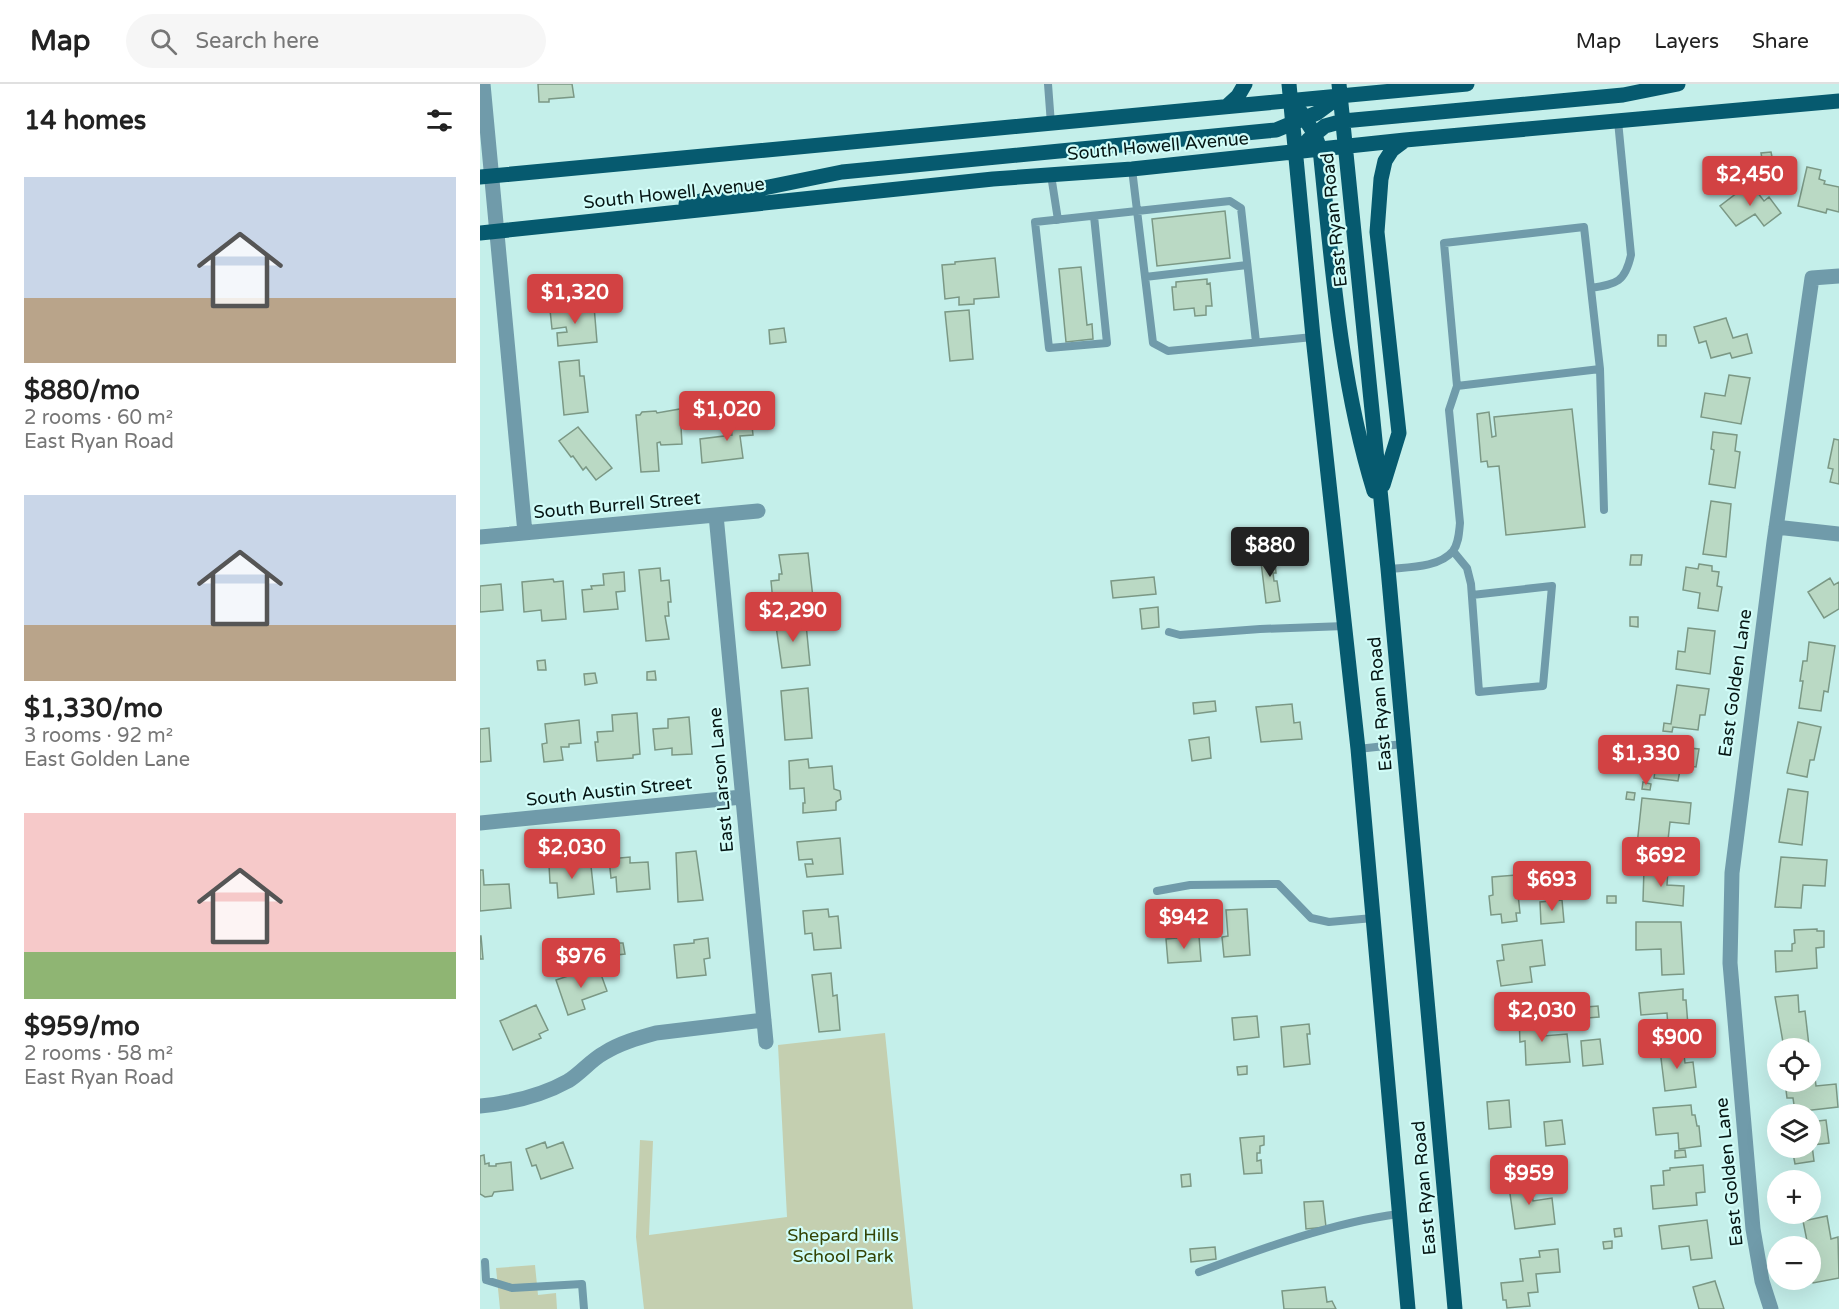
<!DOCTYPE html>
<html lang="en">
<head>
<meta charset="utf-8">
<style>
	body { margin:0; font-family:"Varela Round",sans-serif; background:#f6f6f6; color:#222; height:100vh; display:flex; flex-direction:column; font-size:22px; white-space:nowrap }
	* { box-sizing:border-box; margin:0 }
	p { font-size:20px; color:#767676 }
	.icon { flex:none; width:33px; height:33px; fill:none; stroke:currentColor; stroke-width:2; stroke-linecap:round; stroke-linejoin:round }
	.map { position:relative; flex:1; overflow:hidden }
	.sheet { display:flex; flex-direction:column; background:#fff; width:480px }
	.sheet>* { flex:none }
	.fabs { position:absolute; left:1287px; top:954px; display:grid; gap:12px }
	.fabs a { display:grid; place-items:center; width:54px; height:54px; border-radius:50%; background:#fff; box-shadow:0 6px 24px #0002; font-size:30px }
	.price { position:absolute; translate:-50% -51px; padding:0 14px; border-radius:6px; background:#d24243; color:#fff; font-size:20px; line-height:39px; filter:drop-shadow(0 2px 3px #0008) }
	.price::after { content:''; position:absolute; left:50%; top:36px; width:18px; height:14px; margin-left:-9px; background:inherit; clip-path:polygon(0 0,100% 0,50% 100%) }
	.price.on { background:#222; color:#fff }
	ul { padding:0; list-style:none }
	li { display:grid; align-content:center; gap:12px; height:318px; padding:0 24px }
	li span { display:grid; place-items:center; height:186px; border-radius:0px; color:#555 }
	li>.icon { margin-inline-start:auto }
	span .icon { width:108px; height:108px; fill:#fffc; stroke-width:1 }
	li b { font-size:26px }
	h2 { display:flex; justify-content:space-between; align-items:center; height:72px; padding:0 24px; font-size:26px }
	header { display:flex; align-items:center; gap:36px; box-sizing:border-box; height:84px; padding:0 30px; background:#fff; border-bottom:2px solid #e0e0e0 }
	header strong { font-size:28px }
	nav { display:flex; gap:33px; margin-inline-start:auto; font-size:21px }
	.search { width:420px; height:54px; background:#f6f6f6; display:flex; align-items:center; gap:15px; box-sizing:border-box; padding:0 21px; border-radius:33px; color:#767676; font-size:22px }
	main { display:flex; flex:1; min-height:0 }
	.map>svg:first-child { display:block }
</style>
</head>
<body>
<header>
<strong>Map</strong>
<div class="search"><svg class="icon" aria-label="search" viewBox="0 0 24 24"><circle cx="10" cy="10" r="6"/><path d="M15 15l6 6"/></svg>Search here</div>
<nav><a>Map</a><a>Layers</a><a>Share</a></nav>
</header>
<main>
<section class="sheet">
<h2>14 homes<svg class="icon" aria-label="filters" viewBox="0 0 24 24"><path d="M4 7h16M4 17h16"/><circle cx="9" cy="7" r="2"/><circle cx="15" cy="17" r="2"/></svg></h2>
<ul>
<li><span style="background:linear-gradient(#c9d6e8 65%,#b9a48a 0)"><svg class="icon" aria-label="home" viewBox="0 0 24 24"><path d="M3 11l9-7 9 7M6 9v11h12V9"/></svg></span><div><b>$880/mo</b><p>2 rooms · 60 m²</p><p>East Ryan Road</p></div></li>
<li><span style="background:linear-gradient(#c9d6e8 70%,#b9a48a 0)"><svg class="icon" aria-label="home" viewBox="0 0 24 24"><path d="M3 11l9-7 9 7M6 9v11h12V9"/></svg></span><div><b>$1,330/mo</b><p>3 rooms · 92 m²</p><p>East Golden Lane</p></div></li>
<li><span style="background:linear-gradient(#f6c9c9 75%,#8fb573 0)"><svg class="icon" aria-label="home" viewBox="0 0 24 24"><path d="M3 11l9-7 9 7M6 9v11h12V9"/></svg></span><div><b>$959/mo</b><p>2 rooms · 58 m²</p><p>East Ryan Road</p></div></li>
</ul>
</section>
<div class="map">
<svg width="1359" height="1225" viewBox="0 0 1359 1225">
	<rect width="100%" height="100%" fill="#c4efea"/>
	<!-- green -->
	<path fill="#c4cfb0" d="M405,949l28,276h-269l-8,-72 4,-97 13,1 -4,94 138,-18 -9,-172z
		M55,1181l3,30 18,-2 1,16h-57l-4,-41z"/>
	<!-- building -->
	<path fill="#bad9c4" stroke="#7b9885" stroke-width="1.5" d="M58,0h34l2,13 -25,2v3h-10z
		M1291,68l2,10 -10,2 -2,-11z
		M1327,83l14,3 -2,9 6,2 -1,3 15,3v25l-12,-3 -1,4 -28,-7z
		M1270,99l14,18 5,-4 12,16 -17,13 -9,-12 -19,12 -16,-20z
		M745,127l5,47 -73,8 -5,-47z
		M515,174l4,39 -25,2v5l-15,1v-8l-14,2 -3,-34 13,-1v-2z
		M601,183l6,58 5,-1 1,15 -27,3 -7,-73z
		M727,195v5l3,-1 2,23h-6v9l-11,1 -1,-8 -20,2 -2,-23h4v-5z
		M114,222l3,36 -39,4 -1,-13 10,-1 -1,-5 -14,2 -2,-19z
		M489,226l4,49 -23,2 -5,-49z
		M1246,234l7,20 14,-4 5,19 -20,5 -2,-5 -19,5 -5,-17 -7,2 -5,-16z
		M304,244l2,14 -16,2 -1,-14z
		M1178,251h8v11h-8z
		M99,276l1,16h4l4,36 -24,3 -5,-53z
		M1249,291l21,3 -9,46 -40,-7 4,-24 20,3z
		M200,325l2,35 -21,1 -1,-3 -3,1 2,28 -18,1 -5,-57h4l2,-3 14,-1 1,2z
		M1092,325l13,118 -79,8 -7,-69 -11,1 -1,-6 -6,1 -4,-48 12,-2 3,25 4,-1 -2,-19z
		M271,332l2,19 -13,1 3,22 -41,5 -2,-24 32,-4 -2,-16z
		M98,343l34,41 -16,12 -10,-13 -3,3 -10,-14 -2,1 -12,-16z
		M1233,348l24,3 -2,16 5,1 -5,36 -26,-4 5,-34 -3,-1z
		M1354,355l5,1v44l-9,-2 3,-13 -5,-1z
		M1231,417l20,3 -5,53 -23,-3z
		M794,468l2,21h-3l1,8h3l3,20 -14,2 -6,-49z
		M328,469l5,45 -40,4 -2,-21 8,-1v-6h3l-3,-19z
		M1151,471h11l-1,10h-11z
		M1219,480l13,2v5l7,1 -2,14 5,1 -4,24 -20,-3 2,-15 -17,-3 3,-23 12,2z
		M180,484l1,13 8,-1 2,22h-3l1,14h-4l4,23 -23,2 -7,-71z
		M144,488l1,19 -9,1 2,17 -34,3 -2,-22 10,-1 -1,-3 13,-1 -1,-11z
		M674,493l2,17 -43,4 -2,-17z
		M1350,494l4,7 5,-3v27l-15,9 -16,-26z
		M73,495l1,3 9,-1 3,38 -24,2 -1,-11 -17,2 -2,-30z
		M21,500l2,26 -23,2v-26z
		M678,523l1,20 -17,2 -2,-20z
		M315,533l1,8 10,-1 4,41 -28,3 -7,-49z
		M1150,533h8v10l-8,-1z
		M1208,544l27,3 -5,43 -34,-5 2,-18 7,1z
		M1329,558l26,4 -7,46 -4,-1 -3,20 -22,-3 4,-27h-3l3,-20h4z
		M65,576l1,10h-8l-1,-9z
		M175,587l1,9h-9v-8z
		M115,589l2,10 -12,2 -1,-11z
		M1197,601l32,4 -4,26h-5l-2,15 -25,-3 -1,5 -9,-1 1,-8 7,1z
		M328,604l4,50 -27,2 -4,-49z
		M735,617l1,10 -22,3 -1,-11z
		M812,620l2,19 6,-1 2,17 -41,3 -5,-35z
		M157,629l3,41 -7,1v3l-36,3 -2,-19h3l-1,-10 16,-1 -1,-16z
		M209,633l3,37 -20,1v-7l-17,2 -2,-21 15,-1v-9z
		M99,636l2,23 -12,1v3h-8l2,13 -19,2 -2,-18 5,-1 -2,-19z
		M1318,638l23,5 -7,33h-4l-3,17 -20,-4z
		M9,644l2,33 -11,1v-33z
		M729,653l2,21 -19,3 -3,-21z
		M1179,661l40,4 -3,18 -15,-2 -3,16 -24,-3z
		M328,675l1,9 23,-2 2,23 6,2 1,8 -5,3v8l-33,3v-10h2l-1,-15 -14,1 -1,-28z
		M1163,698l8,2 -1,6 -8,-1z
		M1308,705l20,3 -6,53 -23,-3z
		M1147,708l8,1 -1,7 -8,-1z
		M1162,714l49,5 -2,21 -19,-2 -3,27 -30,-4z
		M360,754l3,36 -36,3 -2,-13h8l-1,-5 -13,1 -2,-18z
		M216,767l7,49 -25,2 -2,-49z
		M150,773v6l18,-1 2,27 -33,3 -1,-15 -5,1 -2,-19z
		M1301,773l46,3 -2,26 -22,-1 -2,23 -26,-1z
		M93,779v5l18,-2 3,28 -36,4 -1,-15h-7l-1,-18z
		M1164,784l24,1 -1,16 17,1 -1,20 -40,-5z
		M0,786h3l1,15 25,-1 2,24 -31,3z
		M1078,788l1,8 -12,1v-8z
		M1036,791l4,38h-4l1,8 -15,2 -1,-9 -10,1 -2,-19 4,-1 -1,-18z
		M1127,812h9v7h-9z
		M1082,816l2,22 -23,2 -1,-22z
		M348,825l1,8 9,-1 3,32 -27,2 -2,-17 -7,1 -2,-23z
		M767,825l3,46 -26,2 -2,-20 6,-1 -2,-26z
		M1156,838h45l3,52 -22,1 -1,-26 -25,1z
		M1337,845v2h7v16l-8,1 1,20 -41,4 -1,-21h17v-7l3,-1 -1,-13z
		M1,852l2,23h-3v-23z
		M719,852l2,25 -33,2 -2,-24z
		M228,854l2,20 -6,1 2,16 -29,3 -3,-33 20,-2v-3z
		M1062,856l3,25 -15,2 2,15 -31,4 -4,-25 7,-1 -2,-15z
		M126,858l2,11 -9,1 -1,-10z
		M136,859h7l2,11 -8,1z
		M118,882l9,25 -25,9 3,9 -17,6 -12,-35z
		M351,889l2,23 4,-1 3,35 -21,2 -7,-57z
		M1203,905v11h3l2,26 -20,2 -1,-15 -26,2 -2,-22z
		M1318,911l1,17 6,-1 4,35 -25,2 -9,-51z
		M56,921l12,25 -9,4 2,4 -28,12 -13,-29z
		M1118,922l1,11 -12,1 -1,-11z
		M1062,931l1,21 24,-2 3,28 -44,3 -1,-24 -5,1 -1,-25z
		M777,932l2,21 -25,3 -2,-22z
		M829,940l1,10h-3l3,30 -26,3 -3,-40z
		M1120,955l3,25 -20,2 -2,-25z
		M1203,963l2,16 8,-1 3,25 -31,4 -5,-41z
		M767,982v8l-9,1 -1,-8z
		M1334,985l2,17 20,-2 2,23 -43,5 -2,-14h-6l-2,-16h25v-12z
		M1029,1016l2,27 -22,2 -2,-27z
		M1211,1021l1,10h3l2,11h2l2,20 -22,3 -1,-16 -22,2 -3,-27z
		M1082,1036l3,24 -19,2 -2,-24z
		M1346,1036l3,23 -17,2 2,16 -19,3 -3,-16h18v-26z
		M784,1052v9l-4,1v7h-3v8l4,-1 1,13 -18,1 -4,-36z
		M65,1058l2,6 16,-6 10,26 -32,11 -5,-14 -4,1 -6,-17z
		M1205,1066l1,7 -11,1v-7z
		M4,1071l1,9 4,-1v3h7v-2l15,-2 2,28 -19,2 -2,4 -7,1 -5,-3v-38z
		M1223,1081l2,27 -9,1 1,12 -44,4 -2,-23 13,-1 -1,-14 7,-1v-2z
		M710,1090l1,12 -9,1 -1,-12z
		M1050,1093l3,24 19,-3 3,26 -40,5 -7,-49z
		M843,1117l3,26 -20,2 -2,-27z
		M1347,1132l4,23 7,-2 1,41 -26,5 -3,-12v-25h-2l-5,-25z
		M1227,1136l5,38 -21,2 -2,-14 -27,3 -3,-23z
		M1141,1144l1,8 -7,1 -1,-8z
		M1132,1157v7l-8,1 -1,-7z
		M735,1163l1,12 -25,3 -1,-13z
		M1078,1165l2,23 -24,2 2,18 -10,1 2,13 -23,2 -1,-8h-3l-2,-17 22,-2 -3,-22 20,-2 -1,-6z
		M1235,1197l9,28h-25l-6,-22z
		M845,1203l2,15 5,-1 4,8h-52l-2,-18z"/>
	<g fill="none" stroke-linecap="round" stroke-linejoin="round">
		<!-- lane -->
		<path stroke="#709baa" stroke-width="8" d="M568,0l3,40
			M652,85l21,174 15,8 145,-14
			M571,91l7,45
			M614,132l13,127 -58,5 -14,-126c65,-7 130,-14 195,-21l11,7 15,134
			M665,193l102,-12
			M1111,204c26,-4 34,-6 40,-33l-13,-134
			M977,302l-13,-143 140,-16 16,142 4,141
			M973,467l14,17 4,16 8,108 64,-6 9,-100 -80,9
			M908,485c20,-2 51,-1 65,-18 6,-8 6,-19 7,-28l-11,-113 8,-24 143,-17
			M689,548l11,3 80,-6 85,-3
			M878,665l45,-5
			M677,807l33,-6 88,-1 33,34 18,4 44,-4
			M5,1178l1,18 26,8 70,-4 2,25
			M719,1188c62,-23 135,-50 200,-58"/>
		<!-- street -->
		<path stroke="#709baa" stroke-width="15" d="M3,0l42,449
			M236,431l50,527
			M1296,443l63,7
			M0,453l278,-26
			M0,739l262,-26
			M0,1022c30,-3 61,-10 88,-25 13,-8 23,-21 36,-28 16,-10 34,-15 52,-20l108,-13
			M1291,1225l-9,-28 -9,-52 -23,-266 2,-90 42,-331 38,-264 27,-2"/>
		<!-- primary -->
		<path stroke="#065a6f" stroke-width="15" d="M809,0l24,253 45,412 50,560
			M859,0l49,485 67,740
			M747,22l11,-10 7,-12
			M820,27l14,22 6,16c12,115 20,232 54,342
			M828,56l17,-14 18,-5 280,-26 55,-11
			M0,93l987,-93
			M206,120l156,-32 434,-42 41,-17 23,-17
			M0,149l513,-54 139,-10 273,-29 434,-39
			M903,401l16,-52 -22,-201 4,-53 4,-18 7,-11 12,-9"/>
	</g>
	<g text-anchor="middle" stroke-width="4.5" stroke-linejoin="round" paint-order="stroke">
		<!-- street labels -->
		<g font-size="18" fill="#061614" stroke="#d1fcf8">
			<text transform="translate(678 62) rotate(-5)" y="6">South Howell Avenue</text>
			<text transform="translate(194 109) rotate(-6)" y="6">South Howell Avenue</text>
			<text transform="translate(854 136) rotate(-96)" y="6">East Ryan Road</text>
			<text transform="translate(137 421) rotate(-5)" y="6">South Burrell Street</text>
			<text transform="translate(1255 599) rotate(-82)" y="6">East Golden Lane</text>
			<text transform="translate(900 620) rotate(-95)" y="6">East Ryan Road</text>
			<text transform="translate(241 696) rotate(-95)" y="6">East Larson Lane</text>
			<text transform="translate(129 707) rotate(-6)" y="6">South Austin Street</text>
			<text transform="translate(1249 1088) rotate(-96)" y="6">East Golden Lane</text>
			<text transform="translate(944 1104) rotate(-95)" y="6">East Ryan Road</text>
		</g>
		<!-- park labels -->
		<g font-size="18" fill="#344304" stroke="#d1fcf8">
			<text x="363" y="1157">Shepard Hills<tspan x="363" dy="21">School Park</tspan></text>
		</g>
	</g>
</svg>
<div class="fabs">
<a><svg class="icon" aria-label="locate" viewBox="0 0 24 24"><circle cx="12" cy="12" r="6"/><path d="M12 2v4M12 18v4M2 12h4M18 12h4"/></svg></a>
<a><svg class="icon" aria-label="layers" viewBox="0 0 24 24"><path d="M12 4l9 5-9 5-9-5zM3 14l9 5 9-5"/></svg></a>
<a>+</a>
<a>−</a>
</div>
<b class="price" style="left:1270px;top:123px">$2,450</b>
<b class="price" style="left:95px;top:241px">$1,320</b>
<b class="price" style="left:247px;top:358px">$1,020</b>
<b class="price on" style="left:790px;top:494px">$880</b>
<b class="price" style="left:313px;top:559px">$2,290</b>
<b class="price" style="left:1166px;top:702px">$1,330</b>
<b class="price" style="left:92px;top:796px">$2,030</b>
<b class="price" style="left:1181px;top:804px">$692</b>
<b class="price" style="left:1072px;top:828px">$693</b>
<b class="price" style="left:704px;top:866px">$942</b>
<b class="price" style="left:101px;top:905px">$976</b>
<b class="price" style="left:1062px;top:959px">$2,030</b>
<b class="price" style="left:1197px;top:986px">$900</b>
<b class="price" style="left:1049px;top:1122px">$959</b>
</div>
</main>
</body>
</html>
